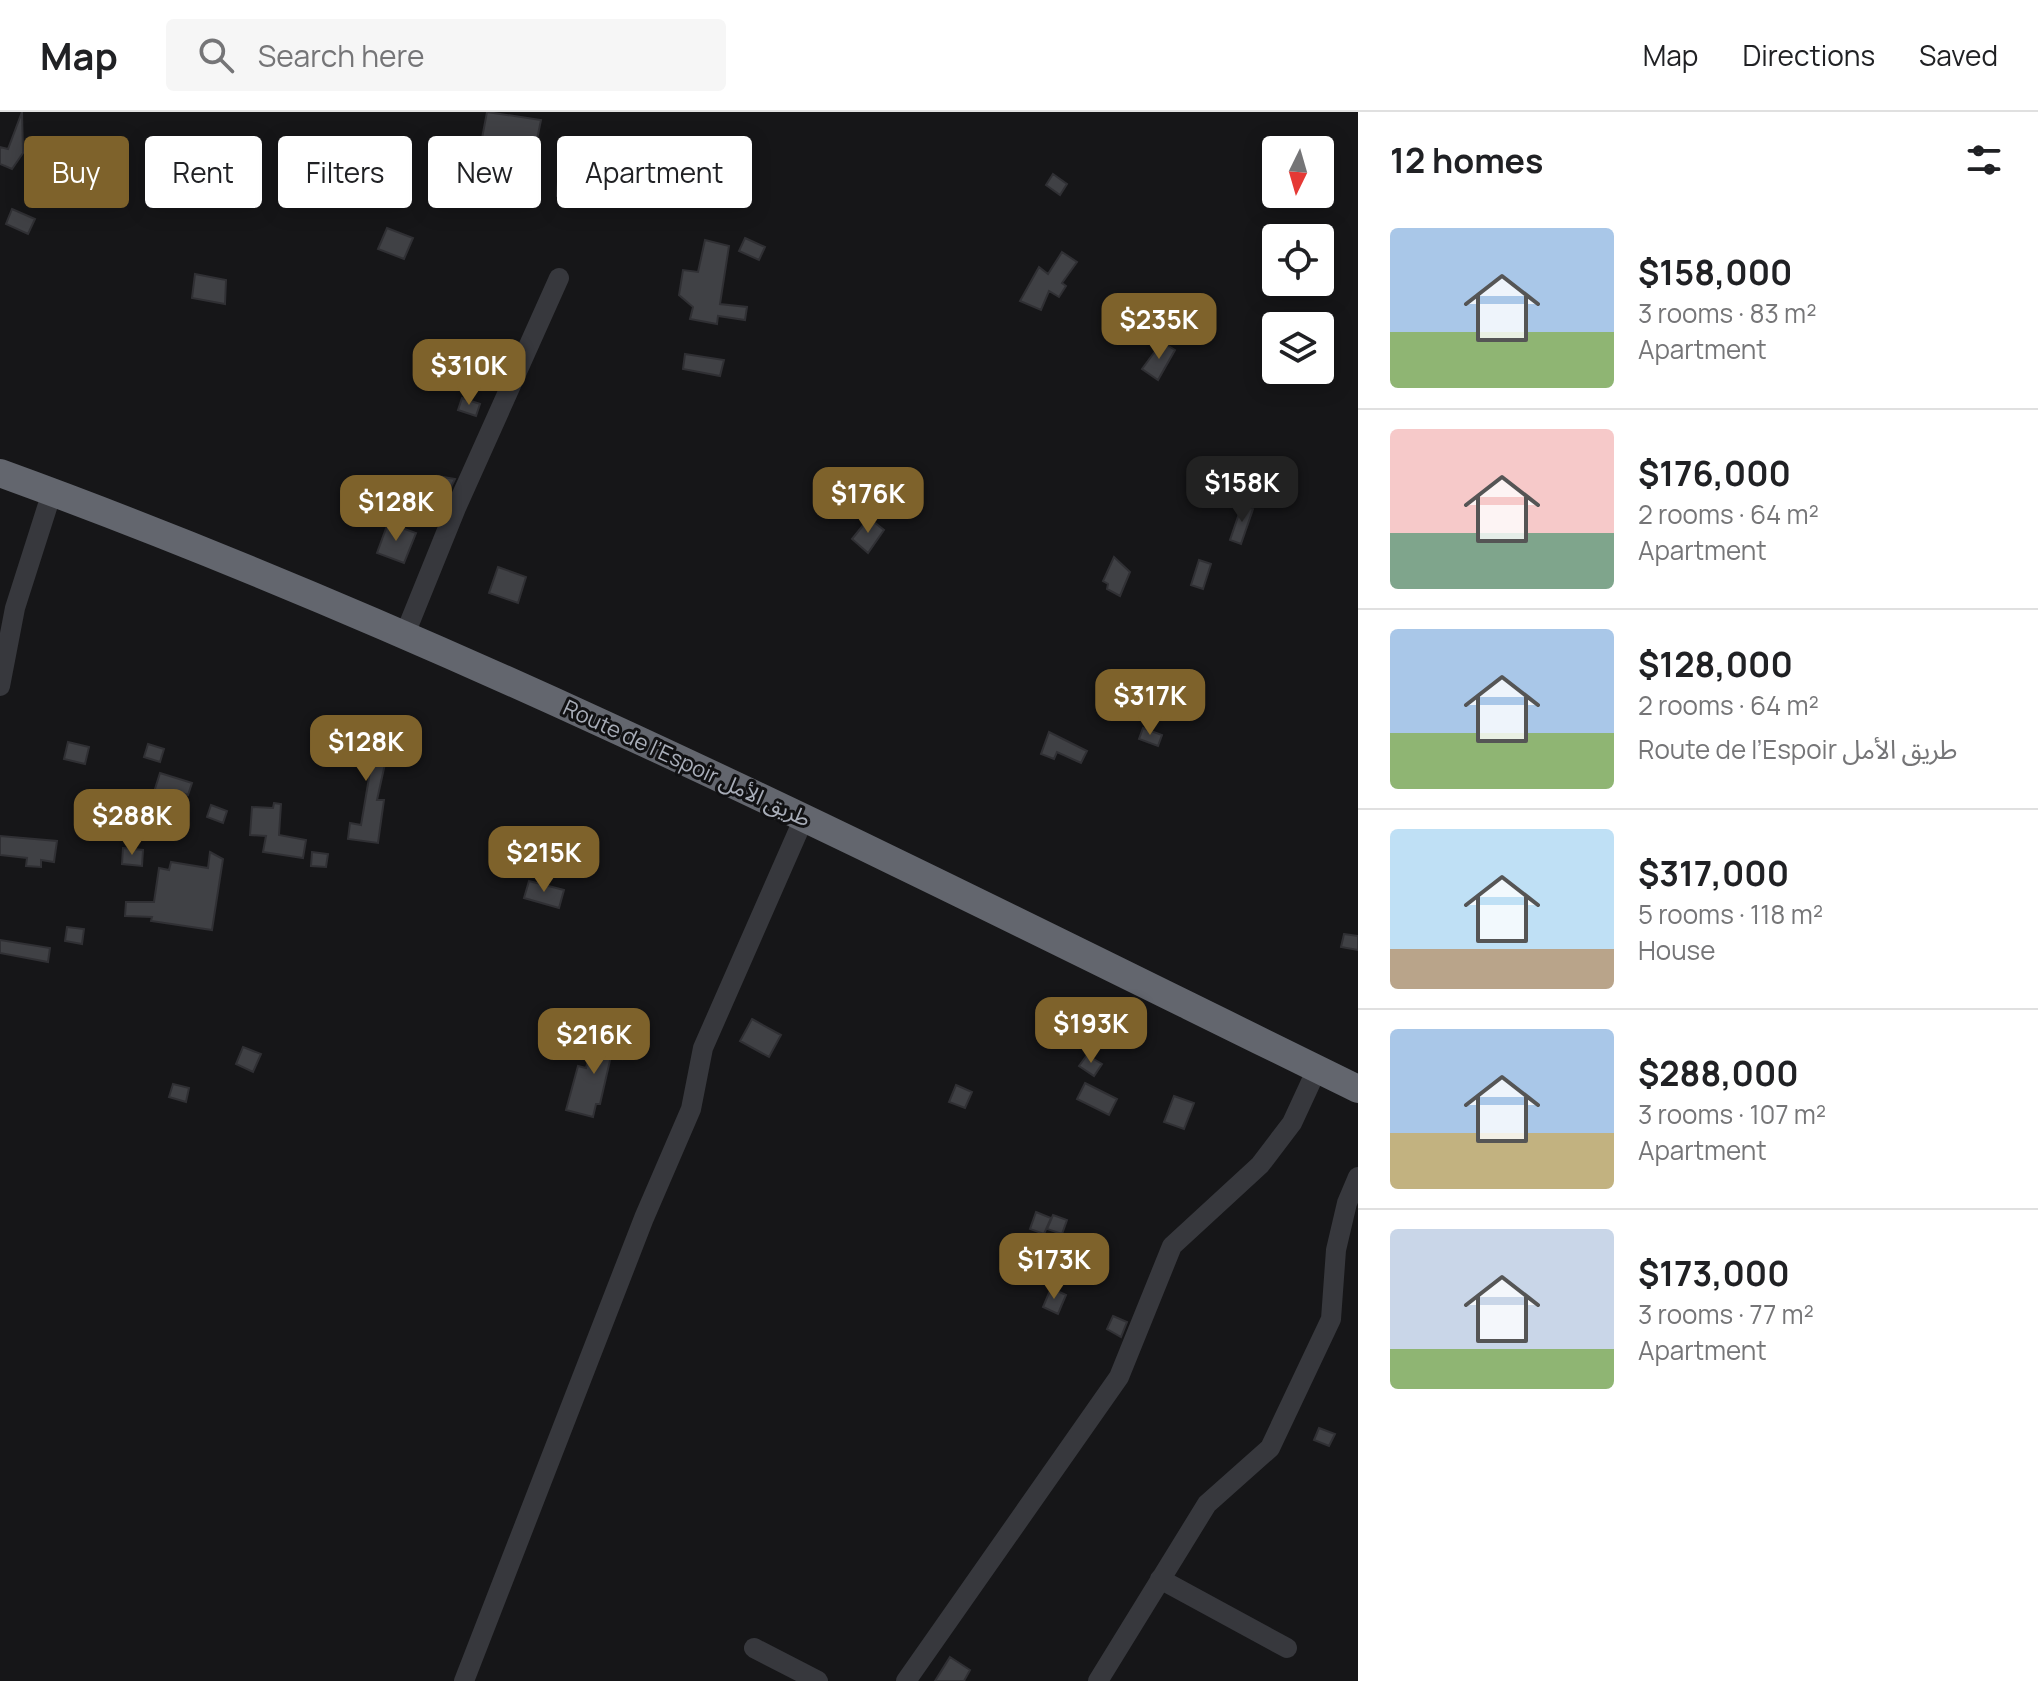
<!DOCTYPE html>
<html lang="en">
<head>
<meta charset="utf-8">
<style>
	body { margin:0; font-family:Manrope,"Noto Sans Arabic",sans-serif; background:#f6f6f6; color:#202124; height:100vh; display:flex; flex-direction:column; font-size:30px; white-space:nowrap }
	* { box-sizing:border-box; margin:0 }
	p { font-size:26px; color:#757577 }
	.icon { flex:none; width:44px; height:44px; fill:none; stroke:currentColor; stroke-width:2; stroke-linecap:round; stroke-linejoin:round }
	.map { position:relative; flex:1; overflow:hidden }
	.side { display:flex; flex-direction:column; background:#fff; width:680px }
	.side>* { flex:none }
	.banner { position:absolute; left:24px; top:24px; width:760px; height:72px; display:flex; gap:16px }
	.needle { width:52px; rotate:185deg }
	.fabs { position:absolute; left:1262px; top:24px; display:grid; gap:16px }
	.fabs a { display:grid; place-items:center; width:72px; height:72px; border-radius:8px; background:#fff; box-shadow:0 4px 20px #0003; font-size:40px }
	.price { position:absolute; translate:-50% -68px; padding:0 18px; border-radius:16px; background:#7e622b; color:#fff; font-size:26px; line-height:52px; filter:drop-shadow(0 2px 4px #0008) }
	.price::after { content:''; position:absolute; left:50%; top:48px; width:24px; height:18px; margin-left:-12px; background:inherit; clip-path:polygon(0 0,100% 0,50% 100%) }
	.price.on { background:#222; color:#fff }
	ul { padding:0; list-style:none }
	li { display:flex; align-items:center; gap:24px; height:200px; padding:0 32px }
	li+li { border-top:2px solid #e0e0e0 }
	li span { display:grid; place-items:center; flex:none; width:224px; height:160px; border-radius:8px; color:#555 }
	li>.icon { margin-inline-start:auto }
	span .icon { width:96px; height:96px; fill:#fffc; stroke-width:1 }
	li b { font-size:34px }
	h2 { display:flex; justify-content:space-between; align-items:center; height:96px; padding:0 32px; font-size:34px }
	.tag { padding:0 28px; border-radius:8px; background:#fff; box-shadow:0 4px 20px #0003; font-size:28px; line-height:72px }
	.tag.on { background:#7e622b; color:#fff }
	header { display:flex; align-items:center; gap:48px; box-sizing:border-box; height:112px; padding:0 40px; background:#fff; border-bottom:2px solid #e0e0e0 }
	header strong { font-size:38px }
	nav { display:flex; gap:44px; margin-inline-start:auto; font-size:28px }
	.search { width:560px; height:72px; background:#f6f6f6; display:flex; align-items:center; gap:20px; box-sizing:border-box; padding:0 28px; border-radius:8px; color:#757577; font-size:30px }
	main { display:flex; flex:1; min-height:0 }
	.map>svg:first-child { display:block }
</style>
</head>
<body>
<header>
<strong>Map</strong>
<div class="search"><svg class="icon" aria-label="search" viewBox="0 0 24 24"><circle cx="10" cy="10" r="6"/><path d="M15 15l6 6"/></svg>Search here</div>
<nav><a>Map</a><a>Directions</a><a>Saved</a></nav>
</header>
<main>
<div class="map">
<svg width="1358" height="1569" viewBox="0 0 1358 1569">
	<rect width="100%" height="100%" fill="#161618"/>
	<!-- building -->
	<path fill="#404145" stroke="#303034" stroke-width="2" d="M22,0l1,41 -11,16 -12,-5v-17l8,2z
		M487,0l54,8 -9,44 -53,-10z
		M1053,62l14,10 -7,11 -14,-10z
		M558,69l33,4 -2,16 -32,-5z
		M12,97l23,10 -7,15 -22,-10z
		M387,116l26,10 -9,21 -26,-10z
		M745,126l20,9 -6,13 -20,-9z
		M705,128l24,6 -9,58 27,3 -2,13 -27,-4 -1,8 -27,-5 3,-12 -14,-12 4,-25 15,2z
		M1062,140l15,10 -15,21 4,3 -7,11 -10,-6 -8,19 -21,-9 19,-34 9,7z
		M195,162l31,6 -1,24 -33,-6z
		M1162,230l13,8 -17,30 -16,-11z
		M685,242l39,6 -4,16 -37,-7z
		M462,286l18,6 -4,12 -18,-6z
		M437,364l18,3 -6,12 -13,-2z
		M1242,393l11,4 -12,35 -11,-4z
		M869,406l15,12 -16,23 -16,-14z
		M388,411l28,10 -12,30 -27,-10z
		M1114,445l16,15 -10,24 -13,-7 1,-5 -5,-3z
		M1199,448l12,4 -8,25 -12,-4z
		M498,455l28,10 -8,26 -29,-10z
		M1143,616l19,7 -4,11 -19,-7z
		M1049,620l38,19 -6,12 -24,-11 -3,7 -13,-5z
		M356,625l34,4 -13,59h7l-6,43 -30,-4 2,-16 11,2 10,-59 -47,-6 2,-13 28,3z
		M68,630l21,5 -4,17 -21,-5z
		M148,632l16,5 -4,13 -16,-5z
		M160,661l32,10 -4,12 -12,-4 -3,10 -20,-6z
		M274,691l7,1 -2,31 27,5 -3,18 -40,-6 3,-16 -16,-1 2,-28 21,1z
		M211,693l16,6 -4,12 -16,-6z
		M0,724l57,5 -3,21 -13,-2v7l-15,-1 1,-8 -27,-3z
		M123,736l20,2 -1,16 -20,-2z
		M210,740l13,7 -11,71 -61,-9 1,-4 -27,-1 1,-14h28l5,-34 10,2 2,-8 37,6z
		M312,740l16,2 -2,13 -15,-1z
		M529,769l35,9 -5,18 -35,-10z
		M67,815l17,2 -2,15 -17,-3z
		M1344,822l14,2v14l-17,-3z
		M0,828l50,8 -2,14 -48,-9z
		M752,907l29,16 -12,22 -29,-16z
		M595,923l31,8 -4,16 -11,-3 -11,48h-4l-3,13 -27,-7 12,-44 8,2z
		M243,935l18,7 -8,18 -17,-8z
		M1087,943l15,9 -8,12 -15,-10z
		M1085,971l32,16 -8,16 -32,-16z
		M173,972l16,4 -3,14 -17,-5z
		M956,973l16,7 -7,16 -16,-6z
		M1174,984l20,7 -10,26 -20,-7z
		M1036,1100l15,6 -7,16 -14,-5z
		M1053,1103l14,5 -5,14 -15,-5z
		M1051,1176l15,7 -8,19 -15,-7z
		M1113,1204l14,6 -6,15 -14,-8z
		M1319,1316l16,6 -6,12 -15,-6z
		M950,1545l20,13 -6,11h-29z"/>
	<g fill="none" stroke-linecap="round" stroke-linejoin="round">
		<!-- minor -->
		<path stroke="#37383d" stroke-width="20" d="M405,522l51,-126 103,-230
			M0,574l15,-78 37,-116
			M1160,1467l127,69
			M754,1536l64,33
			M464,1569l180,-463 47,-109 12,-61 101,-230
			M906,1569l213,-304 53,-131 88,-81 32,-42 25,-54
			M1098,1569l109,-177 63,-56 61,-129 5,-69 11,-47 11,-26"/>
		<!-- highway -->
		<path stroke="#63666e" stroke-width="28" d="M0,361c468,170 911,397 1358,616"/>
	</g>
	<g text-anchor="middle" stroke-width="6" stroke-linejoin="round" paint-order="stroke">
		<!-- street labels -->
		<g font-size="22" fill="#a8adb8" stroke="#111113">
			<text transform="translate(687 651) rotate(25)" y="8">Route de l’Espoir طريق الأمل</text>
		</g>
	</g>
</svg>
<div class="fabs">
<a><svg class="needle" viewBox="-14 -14 28 28"><path d="M0-13l5 13h-10z" fill="#e53935"/><path d="M0 13l5-13h-10z" fill="#757577"/></svg></a>
<a><svg class="icon" aria-label="locate" viewBox="0 0 24 24"><circle cx="12" cy="12" r="6"/><path d="M12 2v4M12 18v4M2 12h4M18 12h4"/></svg></a>
<a><svg class="icon" aria-label="layers" viewBox="0 0 24 24"><path d="M12 4l9 5-9 5-9-5zM3 14l9 5 9-5"/></svg></a>
</div>
<b class="price" style="left:1159px;top:249px">$235K</b>
<b class="price" style="left:469px;top:295px">$310K</b>
<b class="price on" style="left:1242px;top:412px">$158K</b>
<b class="price" style="left:868px;top:423px">$176K</b>
<b class="price" style="left:396px;top:431px">$128K</b>
<b class="price" style="left:1150px;top:625px">$317K</b>
<b class="price" style="left:366px;top:671px">$128K</b>
<b class="price" style="left:132px;top:745px">$288K</b>
<b class="price" style="left:544px;top:782px">$215K</b>
<b class="price" style="left:1091px;top:953px">$193K</b>
<b class="price" style="left:594px;top:964px">$216K</b>
<b class="price" style="left:1054px;top:1189px">$173K</b>
<div class="banner">
<a class="tag on">Buy</a>
<a class="tag">Rent</a>
<a class="tag">Filters</a>
<a class="tag">New</a>
<a class="tag">Apartment</a>
</div>
</div>
<section class="side">
<h2>12 homes<svg class="icon" aria-label="filters" viewBox="0 0 24 24"><path d="M4 7h16M4 17h16"/><circle cx="9" cy="7" r="2"/><circle cx="15" cy="17" r="2"/></svg></h2>
<ul>
<li><span style="background:linear-gradient(#a9c7e8 65%,#8fb573 0)"><svg class="icon" aria-label="home" viewBox="0 0 24 24"><path d="M3 11l9-7 9 7M6 9v11h12V9"/></svg></span><div><b>$158,000</b><p>3 rooms · 83 m²</p><p>Apartment</p></div></li>
<li><span style="background:linear-gradient(#f6c9c9 65%,#7fa58c 0)"><svg class="icon" aria-label="home" viewBox="0 0 24 24"><path d="M3 11l9-7 9 7M6 9v11h12V9"/></svg></span><div><b>$176,000</b><p>2 rooms · 64 m²</p><p>Apartment</p></div></li>
<li><span style="background:linear-gradient(#a9c7e8 65%,#8fb573 0)"><svg class="icon" aria-label="home" viewBox="0 0 24 24"><path d="M3 11l9-7 9 7M6 9v11h12V9"/></svg></span><div><b>$128,000</b><p>2 rooms · 64 m²</p><p>Route de l’Espoir طريق الأمل</p></div></li>
<li><span style="background:linear-gradient(#bfe0f5 75%,#b9a48a 0)"><svg class="icon" aria-label="home" viewBox="0 0 24 24"><path d="M3 11l9-7 9 7M6 9v11h12V9"/></svg></span><div><b>$317,000</b><p>5 rooms · 118 m²</p><p>House</p></div></li>
<li><span style="background:linear-gradient(#a9c7e8 65%,#c2b280 0)"><svg class="icon" aria-label="home" viewBox="0 0 24 24"><path d="M3 11l9-7 9 7M6 9v11h12V9"/></svg></span><div><b>$288,000</b><p>3 rooms · 107 m²</p><p>Apartment</p></div></li>
<li><span style="background:linear-gradient(#c9d6e8 75%,#8fb573 0)"><svg class="icon" aria-label="home" viewBox="0 0 24 24"><path d="M3 11l9-7 9 7M6 9v11h12V9"/></svg></span><div><b>$173,000</b><p>3 rooms · 77 m²</p><p>Apartment</p></div></li>
</ul>
</section>
</main>
</body>
</html>
